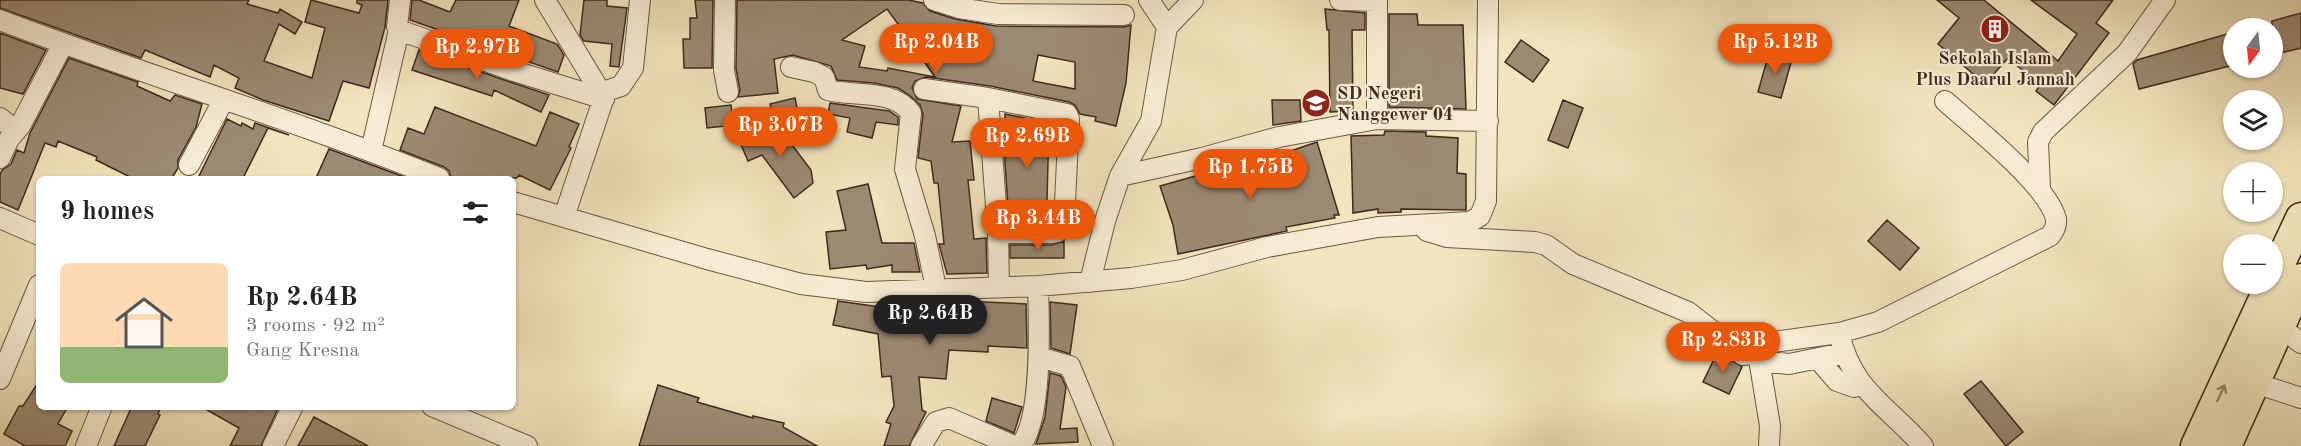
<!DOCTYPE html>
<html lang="en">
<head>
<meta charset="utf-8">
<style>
	body { margin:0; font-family:"Old Standard TT",serif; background:#f6f6f6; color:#222; height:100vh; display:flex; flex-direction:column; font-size:22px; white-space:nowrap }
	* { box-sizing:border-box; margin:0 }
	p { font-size:20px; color:#767676 }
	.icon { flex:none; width:33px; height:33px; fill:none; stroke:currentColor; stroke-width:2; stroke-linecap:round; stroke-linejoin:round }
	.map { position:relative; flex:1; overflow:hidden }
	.side { position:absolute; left:36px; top:176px; width:480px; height:234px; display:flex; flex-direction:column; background:#fff; border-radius:9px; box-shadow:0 2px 4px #0004 }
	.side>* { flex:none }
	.needle { width:39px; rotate:195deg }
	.buttons { position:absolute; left:2223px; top:18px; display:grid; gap:12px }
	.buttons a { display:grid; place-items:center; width:60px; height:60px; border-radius:50%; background:#fff; box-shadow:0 2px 4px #0004; font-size:30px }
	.price { position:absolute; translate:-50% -51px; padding:0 14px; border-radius:21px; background:#ea580c; color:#fff; font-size:20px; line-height:39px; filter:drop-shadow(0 2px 3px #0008) }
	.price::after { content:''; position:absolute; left:50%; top:36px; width:18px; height:14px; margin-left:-9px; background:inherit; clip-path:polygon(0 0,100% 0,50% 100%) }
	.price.on { background:#222; color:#fff }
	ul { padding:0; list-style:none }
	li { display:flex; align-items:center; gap:18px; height:150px; padding:0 24px }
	li span { display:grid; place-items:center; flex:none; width:168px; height:120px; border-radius:9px; color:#555 }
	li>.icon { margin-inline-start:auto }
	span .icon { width:72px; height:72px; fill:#fffc; stroke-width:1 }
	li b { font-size:26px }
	h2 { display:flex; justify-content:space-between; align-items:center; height:72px; padding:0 24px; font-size:26px }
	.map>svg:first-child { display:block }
</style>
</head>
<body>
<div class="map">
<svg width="2301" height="446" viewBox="0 0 2301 446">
	<rect width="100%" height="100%" fill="#f2e4bd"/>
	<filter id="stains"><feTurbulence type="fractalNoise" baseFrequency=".00333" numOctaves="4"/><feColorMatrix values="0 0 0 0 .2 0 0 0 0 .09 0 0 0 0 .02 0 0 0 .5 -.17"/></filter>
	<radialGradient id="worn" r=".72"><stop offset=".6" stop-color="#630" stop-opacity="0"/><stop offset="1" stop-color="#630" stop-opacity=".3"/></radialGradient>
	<!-- building -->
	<path fill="#9c8a72" stroke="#3f2920" stroke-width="1.5" fill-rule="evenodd" d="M0,0h249l-2,4 31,9 2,-4 22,13 -7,12 -16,-10 -15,37 48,17 13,-50 -20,-6 6,-22 48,13 3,-8 -5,-2v-3h31l-3,27 -16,61 -26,-7 -14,40 -66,-21 -28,-12 4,-10 -25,-13 -4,12 -65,-27 -4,8 -141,-50z
		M412,0h7l31,12 6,-12h63l-10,26 48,18 7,11 -6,17 -148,-52z
		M584,0h23v6l20,2 -8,59 -9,-1 2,-22 -28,-3 -4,-6z
		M695,0h18l-1,68h-28l-1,-29h7v-21h7z
		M737,0h171l15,3 7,8 25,8 41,7 128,1 7,-2 -5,58 -10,43 -21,-5 1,-4 -16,-3 -5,-9 -6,-3 -79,-16 -64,-9 -11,4 -3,7 5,11 44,7 -9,36 18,-1 4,39h-6l6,59 12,-1 1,35 -40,1 -8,-30h5l-6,-61h-4l-3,-22 -13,-3 5,-44 -3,-9 -11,-10 -11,-7 -24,-5 -37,-3 -6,-14 -38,-11 -19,4 4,34 -40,4 2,-7 -4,-21zM887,9l22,30 20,-14 -6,35 12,17 -47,-9 -1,3 -28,-4 6,-21 -23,-6zM1038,55l37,7v27l-42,-8z
		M1937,0h47l74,61 19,-27 -46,-34h82l-17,23 13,10 -55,72 -18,-14 4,-6 -32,-27 -23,26 -47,-40 21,-26z
		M1325,9l40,4v17h-13l1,81 -23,1 -1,-82h-2z
		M2301,13v35l-29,7v-34z
		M1389,14h28l1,11h45l3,84 -77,-2z
		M2234,32v33l-95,24 -6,-25 4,-4z
		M0,33l46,17 -23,44 -23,-6z
		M1521,40l28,20 -16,22 -28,-20z
		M419,50l91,32 39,13 -8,17 -47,-22 -2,6 -80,-26z
		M1769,53l23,6 -11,39 -23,-6z
		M69,58l69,24 -1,4 33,15 5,-6 27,9 -6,23 -18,33v8l-6,10h-40l-36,-18 1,-3 -39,-16 -2,6 -11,-4 -27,67 -18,-8v-27l2,-5 9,-6 6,-14 7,3 6,-20z
		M795,98l4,20 -24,6 -5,-20z
		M1272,100h28l1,21 -28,4z
		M1563,100l20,8 -15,40 -20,-8z
		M830,103l59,8 9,6v8l-22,-3 -4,16 -25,-6 3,-14 -22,-4z
		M731,105l3,20 -27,3 -2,-20z
		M435,107l101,39 14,-34 29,12 -10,23 2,1 -21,42 -31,-15 -2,3h-66l-2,-7 -5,-4 -44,-17 8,-22 16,6z
		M1005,114l44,9 -2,78h6l-3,20h-41l-4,-58z
		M227,119l14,7 1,-3 11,6 2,-6 34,12 -21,-7 -25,50h-45z
		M777,125l34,45 2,13 -19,15 -32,-43 -14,6 -9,-21z
		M1385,131l41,1v4l32,2 -1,35 9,1v36l-65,-1v3l-23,1v-4l-25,4 -2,-77 33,-1z
		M1317,142l22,73h-5l1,3 -49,9 1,4 -109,23 -5,-29 -13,-39 106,-30 1,3z
		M329,149l51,19 27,10h-91z
		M868,184l14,59h32l6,29h-28v-7l-25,4 -1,-4 -36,4 -4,-37 20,-2 -9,-39z
		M1887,220l32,28 -19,22 -32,-29z
		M1064,241v17h-54v-13h42z
		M838,301l49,7 28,-2v-2l49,-3 62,3 1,44 -39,-2v6l-39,-2 -3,29 -27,-2 3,33 4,2 -17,34h-25l7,-22 -5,-2 8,-16 -3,-30 -9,1 -4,-43 -45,-9z
		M1050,302l27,3 -7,49 -19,-6z
		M1718,351l24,16 -13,27 -26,-12z
		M1050,373l11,3 5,11 -6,42 17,-1 1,14 -42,2 9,-27z
		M39,381v25h29l-10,18 14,7 -7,15h-40l-21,-12 15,-28h4z
		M1981,381l42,51 -17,14 -42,-52z
		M658,385l41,13 -2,4 56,16v-2l31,7 -1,4 34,19h-178z
		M992,398l30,9 -8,26 -28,-12z
		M132,406h29l-3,8 2,1 -15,31h-31z
		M200,406h79l-18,40h-31l9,-18z
		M314,417l54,29h-70z"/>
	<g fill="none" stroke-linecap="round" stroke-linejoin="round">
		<!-- street casing -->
		<g stroke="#6c5847" stroke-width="22">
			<path id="street" d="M545,0l53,88 8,3
				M725,0l-1,70 4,22
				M934,0l25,8 39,6 126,1
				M1340,0l37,1v118
				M0,20c145,55 295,100 439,158
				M1167,27l26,-27
				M399,30l115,41 90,28
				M791,67l23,5 10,5 4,13c25,7 65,-2 83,23l-6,56 20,67 11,52
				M924,89l64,9
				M0,118l16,13
				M371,151l28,-121 -2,-3 3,-27
				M0,158l9,-19 11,-13 43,-82
				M189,165l34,-64
				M1120,176l82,-18 77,-21 98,-18 111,2
				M2040,188l-2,-46 5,-10 84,-79 38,-53
				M513,202l194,57 94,25 65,8 172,-6 93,-8 51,-8 85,-23 111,-20 92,-5 10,-6 6,-15 2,-201
				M564,217l42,-126 15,-5 12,-18 7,-68
				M0,218l39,17
				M1427,231l20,6 88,5 11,3 27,19 115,48 55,43 15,-2 16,-11 65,-9 39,-11 172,-86c4,-5 7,-10 6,-17 -8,-34 -83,-93 -111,-118
				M998,233h54l5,-1 7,-9 5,-104 -2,-5 -79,-16 10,135 1,54
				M1090,282l15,-61 15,-45 31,-55 16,-94 -18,-27
				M2279,326l22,17
				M1839,333c13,58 48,72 84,113
				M1758,353l12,73 -1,20
				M1039,357l31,9 33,80
				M1819,360l18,21 17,6 7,-3
				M1759,361l30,3 54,-11
				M0,379l39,-94
				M2255,383l46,15
				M432,406l95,40
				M86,446l16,-40
				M273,446l20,-40
				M921,446l15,-24 13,-4 65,28
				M1020,446c23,-26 19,-124 18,-160"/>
		</g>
		<!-- primary casing -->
		<g stroke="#3f2920" stroke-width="33">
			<path id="primary" d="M2272,280l29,-62
				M2196,446l75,-162
				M2226,446l75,-167"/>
		</g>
		<!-- street -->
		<use href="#street" stroke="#f7edd4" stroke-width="20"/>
		<!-- primary -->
		<use href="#primary" stroke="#f2e4bd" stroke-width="30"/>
	</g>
	<!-- one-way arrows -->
	<defs><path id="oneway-shaft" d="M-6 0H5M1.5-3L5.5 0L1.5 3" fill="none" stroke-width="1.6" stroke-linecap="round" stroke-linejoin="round" transform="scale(1.5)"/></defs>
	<use stroke="#98866e" href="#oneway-shaft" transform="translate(2221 393) rotate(-65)"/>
	<!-- icons -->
	<defs>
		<g id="building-disc" transform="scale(1.5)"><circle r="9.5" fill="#8f2418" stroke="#f7edd4"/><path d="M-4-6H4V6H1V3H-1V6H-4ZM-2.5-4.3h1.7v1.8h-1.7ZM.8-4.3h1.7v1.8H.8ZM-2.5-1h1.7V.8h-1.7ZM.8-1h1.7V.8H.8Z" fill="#fff"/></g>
		<g id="school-disc" transform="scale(1.5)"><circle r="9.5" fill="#8f2418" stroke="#f7edd4"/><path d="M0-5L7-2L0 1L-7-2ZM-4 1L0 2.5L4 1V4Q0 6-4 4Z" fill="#fff"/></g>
	</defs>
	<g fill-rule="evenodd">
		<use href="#building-disc" x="1995" y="29"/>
		<use href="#school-disc" x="1316" y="103"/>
	</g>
	<g text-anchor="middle" stroke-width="4.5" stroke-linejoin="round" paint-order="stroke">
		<!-- poi labels -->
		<g font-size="18" font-weight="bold" fill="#3f2920" stroke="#f7edd4">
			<text x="1995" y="64">Sekolah Islam<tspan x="1995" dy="21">Plus Daarul Jannah</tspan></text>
			<text x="1337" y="99" text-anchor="start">SD Negeri<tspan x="1337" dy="21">Nanggewer 04</tspan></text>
		</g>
	</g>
	<rect width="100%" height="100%" filter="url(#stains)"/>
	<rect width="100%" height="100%" fill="url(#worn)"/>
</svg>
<div class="buttons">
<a><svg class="needle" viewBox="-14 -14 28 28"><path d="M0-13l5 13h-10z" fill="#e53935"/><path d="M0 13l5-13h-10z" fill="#767676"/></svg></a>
<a><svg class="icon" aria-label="layers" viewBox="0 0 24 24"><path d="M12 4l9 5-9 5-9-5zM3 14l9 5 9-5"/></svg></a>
<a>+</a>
<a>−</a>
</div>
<b class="price" style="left:936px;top:75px">Rp 2.04B</b>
<b class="price" style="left:1775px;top:75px">Rp 5.12B</b>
<b class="price" style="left:477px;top:80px">Rp 2.97B</b>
<b class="price" style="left:780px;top:158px">Rp 3.07B</b>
<b class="price" style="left:1027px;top:169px">Rp 2.69B</b>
<b class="price" style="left:1250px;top:200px">Rp 1.75B</b>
<b class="price" style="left:1038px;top:251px">Rp 3.44B</b>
<b class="price on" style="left:930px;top:346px">Rp 2.64B</b>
<b class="price" style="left:1723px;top:373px">Rp 2.83B</b>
<section class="side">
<h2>9 homes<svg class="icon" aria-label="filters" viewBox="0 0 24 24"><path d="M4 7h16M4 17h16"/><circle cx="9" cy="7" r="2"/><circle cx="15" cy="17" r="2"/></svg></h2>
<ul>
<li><span style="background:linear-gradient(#ffd9b3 70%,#8fb573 0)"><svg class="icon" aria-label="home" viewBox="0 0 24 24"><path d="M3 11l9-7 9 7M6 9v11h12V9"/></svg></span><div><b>Rp 2.64B</b><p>3 rooms · 92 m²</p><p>Gang Kresna</p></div></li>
</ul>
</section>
</div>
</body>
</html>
